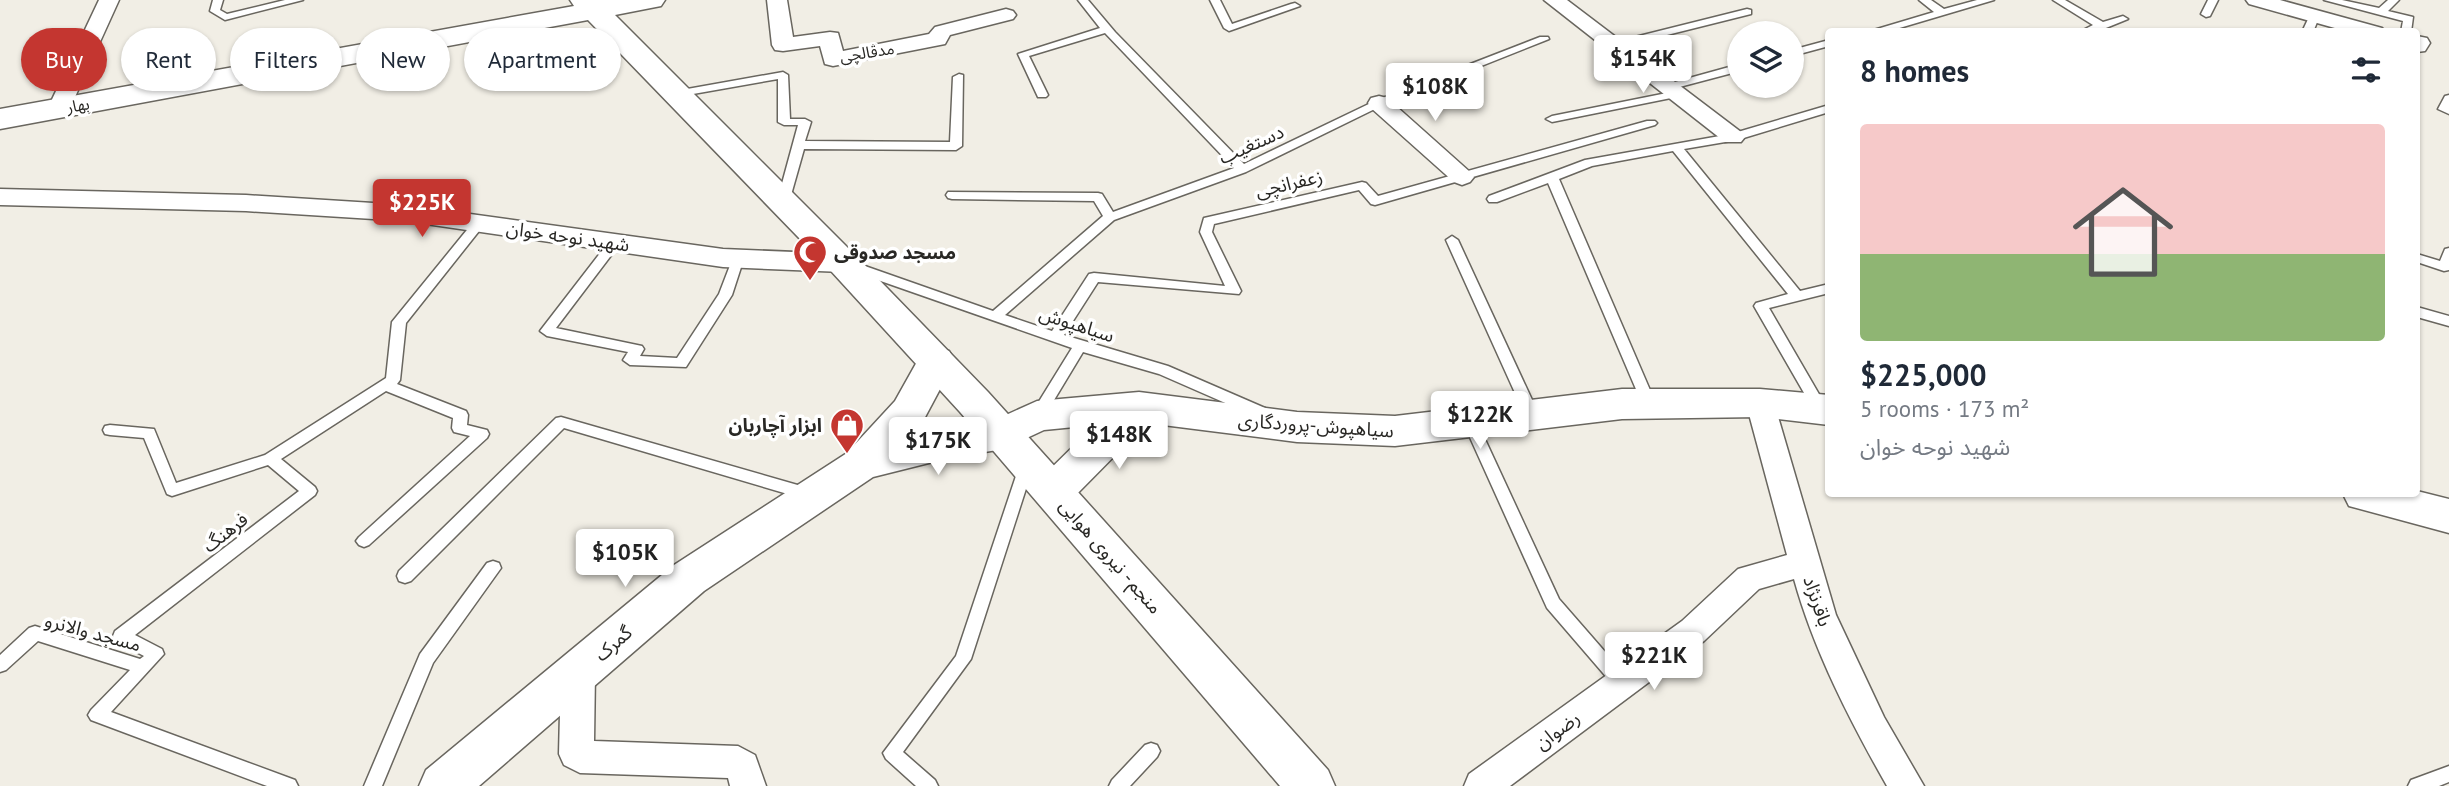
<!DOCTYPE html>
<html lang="en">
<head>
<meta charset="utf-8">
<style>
	body { margin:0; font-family:"PT Sans","Noto Sans Arabic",sans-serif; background:#f2f2f3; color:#1f2937; height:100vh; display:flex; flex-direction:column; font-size:26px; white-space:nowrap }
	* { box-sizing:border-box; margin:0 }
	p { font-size:23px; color:#747a83 }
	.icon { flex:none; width:38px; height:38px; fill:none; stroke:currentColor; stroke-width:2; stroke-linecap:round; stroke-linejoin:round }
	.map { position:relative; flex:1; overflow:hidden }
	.side { position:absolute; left:1825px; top:28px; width:595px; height:469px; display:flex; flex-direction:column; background:#fff; border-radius:7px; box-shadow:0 2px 5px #0004 }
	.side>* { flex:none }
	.banner { position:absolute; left:21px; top:28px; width:665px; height:63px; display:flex; gap:14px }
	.buttons { position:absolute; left:1727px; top:21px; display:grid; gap:14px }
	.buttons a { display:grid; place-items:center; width:77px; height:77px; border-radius:50%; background:#fff; box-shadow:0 2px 5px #0004; font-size:35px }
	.price { position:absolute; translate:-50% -60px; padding:0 16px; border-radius:7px; background:#fff; color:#222; font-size:23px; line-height:46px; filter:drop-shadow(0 2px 4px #0008) }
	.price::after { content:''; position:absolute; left:50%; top:42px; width:21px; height:16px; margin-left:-10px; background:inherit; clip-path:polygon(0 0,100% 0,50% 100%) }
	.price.active { background:#c43630; color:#fff }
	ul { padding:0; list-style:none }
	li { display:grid; align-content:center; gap:14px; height:371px; padding:0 35px }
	li span { display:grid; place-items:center; height:217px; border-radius:7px; color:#555 }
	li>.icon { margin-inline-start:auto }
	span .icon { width:126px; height:126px; fill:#fffc; stroke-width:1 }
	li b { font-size:30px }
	h2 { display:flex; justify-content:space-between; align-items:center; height:84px; padding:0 35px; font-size:30px }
	.chip { padding:0 24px; border-radius:32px; background:#fff; box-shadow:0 2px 5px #0004; font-size:24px; line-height:63px }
	.chip.active { background:#c43630; color:#fff }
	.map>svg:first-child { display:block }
</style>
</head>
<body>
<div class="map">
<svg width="2449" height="786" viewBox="0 0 2449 786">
	<rect width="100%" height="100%" fill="#f1eee5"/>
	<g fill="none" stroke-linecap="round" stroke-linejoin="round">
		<!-- lane casing -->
		<g stroke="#69665f" stroke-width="3">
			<path id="lane" d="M213,0h10l-3,10 7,4 58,-14h18l-78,20 -15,-9z
				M1078,0h10l27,32 129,132 131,-63 165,-64h8l1,2 -166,66 -137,67 -132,48 -109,95 47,16 37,-57 5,-1 131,13 -25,-54 4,-14 158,-36 4,1 12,13 269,-75h8l2,2 -2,2 -280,80 -4,-1 -12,-14 -145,34 -2,8 29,59 -2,3 -141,-12 -34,53 104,31 97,42 2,4 -2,4h-10l-96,-42 -76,-22 -41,68h-10l-2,-4 42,-68 -220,-77 -1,-3 6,-4 5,1 131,46 110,-95 -9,-15 -142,-2 -4,-1 -2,-3 2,-3 150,1 4,1 11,18 121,-44 -129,-135 -76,23 19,39 -2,2h-8l-20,-43 82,-26z
				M1210,0h10l12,24 59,-20 4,-1 5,3 -71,25 -5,-3z
				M1919,0h12l13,9 33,-9h17l-108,32h-19l67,-20z
				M2053,0h12l38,22 20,-6 5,3 -32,13h-17l14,-7z
				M2208,0h10l-8,16 -4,1 -5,-3z
				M2324,0h18l37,8 9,-8h11l-11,11 25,6 -2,15h-10l2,-11z
				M1747,9l4,1v4l-136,34 -5,-3 1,-2z
				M2315,12l5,3 -7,17h-11l8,-17z
				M1829,40v6l-37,10v-6z
				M1740,64v7l-72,19 -6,-3 2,-2z
				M783,72l5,3 2,44h15l6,3 -6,19 145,1 3,-65 6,-3 4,1 -1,71 -6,4 -152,-1 -15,53 -2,3h-8l-2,-3 21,-77h-14l-6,-3v-43l-102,18 -6,-3 6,-3z
				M1677,91l4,1v4l-129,26 -6,-3 6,-3z
				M2449,95v19l-11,-5 7,-13z
				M1829,105v7l-92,28 -53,9 116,142 29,-7v9l-60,15 58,100 -2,4h-10l-61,-106 2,-3 32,-9 -115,-143 -81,15 -33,13 97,225 -2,4h-10l-96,-225 -51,19h-8l-2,-3 2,-3 96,-36 146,-26z
				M479,219l6,4 -2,3 -77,97 -6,57 -3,4 69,27 2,4 -1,10 20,5 2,4 -2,4 -118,107 -5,2 -5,-2 -3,-4 3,-4 111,-101 -16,-4 -2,-4 1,-10 -67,-27 -105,68 34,28 2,4 -2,4 -180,140 27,14 2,5 -53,58 184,68 3,6h-31l-176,-66 -3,-5 3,-5 39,-40 -92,-29 -32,29 -6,2v-17l29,-27 6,-2 105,33 4,-3 -29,-15 -2,-5 2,-5 184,-140 -31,-26 -96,31 -5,-2 -23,-56 -34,-3 -5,-1 -2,-4 2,-4 5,-1 44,4 22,54 89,-28 121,-77 6,-56 83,-102z
				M1452,236l6,4 81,175 -2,4h-10l-2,-4 -79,-175z
				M615,238l4,1 2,3 -2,3 -63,83 86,18 2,3 -4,7 37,2 42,-64 15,-39 4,-1 6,4 -12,37 -46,72 -56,-2 -7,-5 5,-8 -81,-16 -7,-5 71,-92z
				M2449,248v22l-5,1 -27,-9v-8l23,7 5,-12z
				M2417,307l32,9v10l-32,-9z
				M561,417l247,71 5,2 2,4 -2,4 -5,2 -244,-72 -153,153 -6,2 -6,-2 -2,-5 2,-5 157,-153z
				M1470,417l5,1 2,4 82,177 68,78 2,5 -2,5 -6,2 -6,-2 -68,-79 -84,-186 2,-4z
				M1026,461l5,2 2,4 -62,192 -68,93 32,28 3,6h-22l-30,-27 -3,-6 73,-97 63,-189 2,-4z
				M493,561l6,2 2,5 -68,95 -51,123h-18l56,-132 67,-91z
				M1151,743l6,2 3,6 -3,6 -27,29h-21l3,-6 33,-35z
				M2449,766v16l-10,4h-31l3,-6z"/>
		</g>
		<!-- street casing -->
		<g stroke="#69665f" stroke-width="3">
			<path id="street" d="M99,0h20l-49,108 -3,5h-16l-3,-5z
				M767,0h20l6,37 37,-5 8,1 5,18 86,-17 6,-7 71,-18 7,2 3,4 -3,4 -63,16 -5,9 -112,22 -8,-2 -5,-18 -37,5 -8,-1 -3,-5z
				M1544,0h23l174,132 4,5 -4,5h-16z
				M2246,0h34l102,28 3,4h-36l-100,-28z
				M2417,36l10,2 3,5 -5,8 -8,1z
				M1379,96l8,2 83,74 4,5 -4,5 -8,3 -8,-3 -83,-74 -3,-5 3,-5z
				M0,189l246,6 159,10 318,44 120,5 9,3 4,6 -4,6 -9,3 -120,-5 -318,-46 -159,-10 -246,-6z
				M1760,392l10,4 4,7 62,212 48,102 40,69h-37c-37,-65 -73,-135 -93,-207l-35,10 -55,52 -194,145h-46l5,-12 213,-153 56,-52 49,-14 -41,-152 4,-7z
				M578,657l12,5 5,10 -1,69 144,5 17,9 11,31h-36l-2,-8 -148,-5 -16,-8 -5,-11 2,-82 5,-10z"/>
		</g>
		<!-- secondary casing -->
		<g stroke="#69665f" stroke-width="3">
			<path id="secondary" d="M936,347l13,4 6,10 -32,60 -14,16 86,-17 42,-19 102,-9 158,20 98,4 227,-27h138l69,6v30l-69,-8 -138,2 -227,27 -98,-4 -150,-19 -78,79 -15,5 -15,-5 -6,-11 6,-11 56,-55 -51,5 -41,19 -54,9 -76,19 -169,114 -225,195h-60l7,-16 248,-205 173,-112 48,-52 28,-50z
				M2417,491l32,8v34l-100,-27 -6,-12h74z"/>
		</g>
		<!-- primary casing -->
		<g stroke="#69665f" stroke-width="3">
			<path id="primary" d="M570,0h95l-4,6 -46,9 240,240 133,137 340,378 7,16h-55l-320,-374 -129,-141 -243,-251 -588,109v-20l574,-103z"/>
		</g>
		<!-- lane -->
		<use href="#lane" fill="#fff" fill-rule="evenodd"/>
		<!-- street -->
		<use href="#street" fill="#fff" fill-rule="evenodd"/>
		<!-- secondary -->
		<use href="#secondary" fill="#fff" fill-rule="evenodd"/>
		<!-- primary -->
		<use href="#primary" fill="#fff" fill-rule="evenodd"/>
	</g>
	<!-- icons -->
	<defs>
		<g id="mosque-pin" transform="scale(1.75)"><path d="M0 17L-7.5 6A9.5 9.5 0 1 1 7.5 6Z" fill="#c43630" stroke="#fff"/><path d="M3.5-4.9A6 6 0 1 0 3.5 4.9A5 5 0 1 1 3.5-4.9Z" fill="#fff"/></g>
		<g id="shop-pin" transform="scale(1.75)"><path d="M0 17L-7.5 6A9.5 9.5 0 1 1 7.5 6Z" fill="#c43630" stroke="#fff"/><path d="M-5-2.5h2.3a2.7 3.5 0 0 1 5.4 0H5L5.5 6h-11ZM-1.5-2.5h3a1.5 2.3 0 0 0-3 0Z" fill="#fff"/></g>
	</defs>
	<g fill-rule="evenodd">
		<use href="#mosque-pin" x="810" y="252"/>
		<use href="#shop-pin" x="847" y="425"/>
	</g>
	<g text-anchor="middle" stroke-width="7" stroke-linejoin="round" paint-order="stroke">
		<!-- far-street labels -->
		<g font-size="16" fill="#292825" stroke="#fff">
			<text transform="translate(867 52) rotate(-9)" y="6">مدقالچی</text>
			<text transform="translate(78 105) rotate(-10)" y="6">بهار</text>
		</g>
		<!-- street labels -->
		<g font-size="19" fill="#292825" stroke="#fff">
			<text transform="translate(1251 144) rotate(-24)" y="7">دستغیب</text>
			<text transform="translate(1289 183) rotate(-13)" y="7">زعفرانچی</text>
			<text transform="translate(568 236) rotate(8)" y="7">شهید نوحه خوان</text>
			<text transform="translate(1077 324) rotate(18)" y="7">سیاهپوش</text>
			<text transform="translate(1316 425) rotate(4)" y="7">سیاهپوش-پروردگاری</text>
			<text transform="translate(225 532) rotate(-38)" y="7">فرهنگ</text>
			<text transform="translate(1111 556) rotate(49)" y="7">منجم - نیروی هوایی</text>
			<text transform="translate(1818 601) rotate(71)" y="7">باقرنژاد</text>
			<text transform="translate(93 632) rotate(15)" y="7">مسجد والانرو</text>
			<text transform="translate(613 643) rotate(-41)" y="7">گمرک</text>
			<text transform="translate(1557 730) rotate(-37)" y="7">رضوان</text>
		</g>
		<!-- poi labels -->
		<g font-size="19" font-weight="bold" fill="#292825" stroke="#fff" text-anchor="start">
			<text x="834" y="259">مسجد صدوقی</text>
			<text x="822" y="432" text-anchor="end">ابزار آچاربان</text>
		</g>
	</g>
</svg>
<div class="buttons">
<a><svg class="icon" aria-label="layers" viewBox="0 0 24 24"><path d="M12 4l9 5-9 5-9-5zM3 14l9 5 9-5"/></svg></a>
</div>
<b class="price" style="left:1643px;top:95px">$154K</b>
<b class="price" style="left:1435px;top:123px">$108K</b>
<b class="price active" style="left:422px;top:239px">$225K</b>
<b class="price" style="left:1480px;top:451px">$122K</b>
<b class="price" style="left:1119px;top:471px">$148K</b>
<b class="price" style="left:938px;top:477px">$175K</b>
<b class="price" style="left:625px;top:589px">$105K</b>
<b class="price" style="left:1654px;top:692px">$221K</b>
<div class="banner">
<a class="chip active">Buy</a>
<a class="chip">Rent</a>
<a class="chip">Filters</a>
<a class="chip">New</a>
<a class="chip">Apartment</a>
</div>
<section class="side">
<h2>8 homes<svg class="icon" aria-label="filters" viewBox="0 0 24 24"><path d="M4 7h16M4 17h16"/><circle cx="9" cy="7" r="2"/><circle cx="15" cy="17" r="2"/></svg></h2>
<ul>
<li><span style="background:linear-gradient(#f6c9c9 60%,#8fb573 0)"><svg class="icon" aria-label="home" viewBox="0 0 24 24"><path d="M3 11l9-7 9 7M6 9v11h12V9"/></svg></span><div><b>$225,000</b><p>5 rooms · 173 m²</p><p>شهید نوحه خوان</p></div></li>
</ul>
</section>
</div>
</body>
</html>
